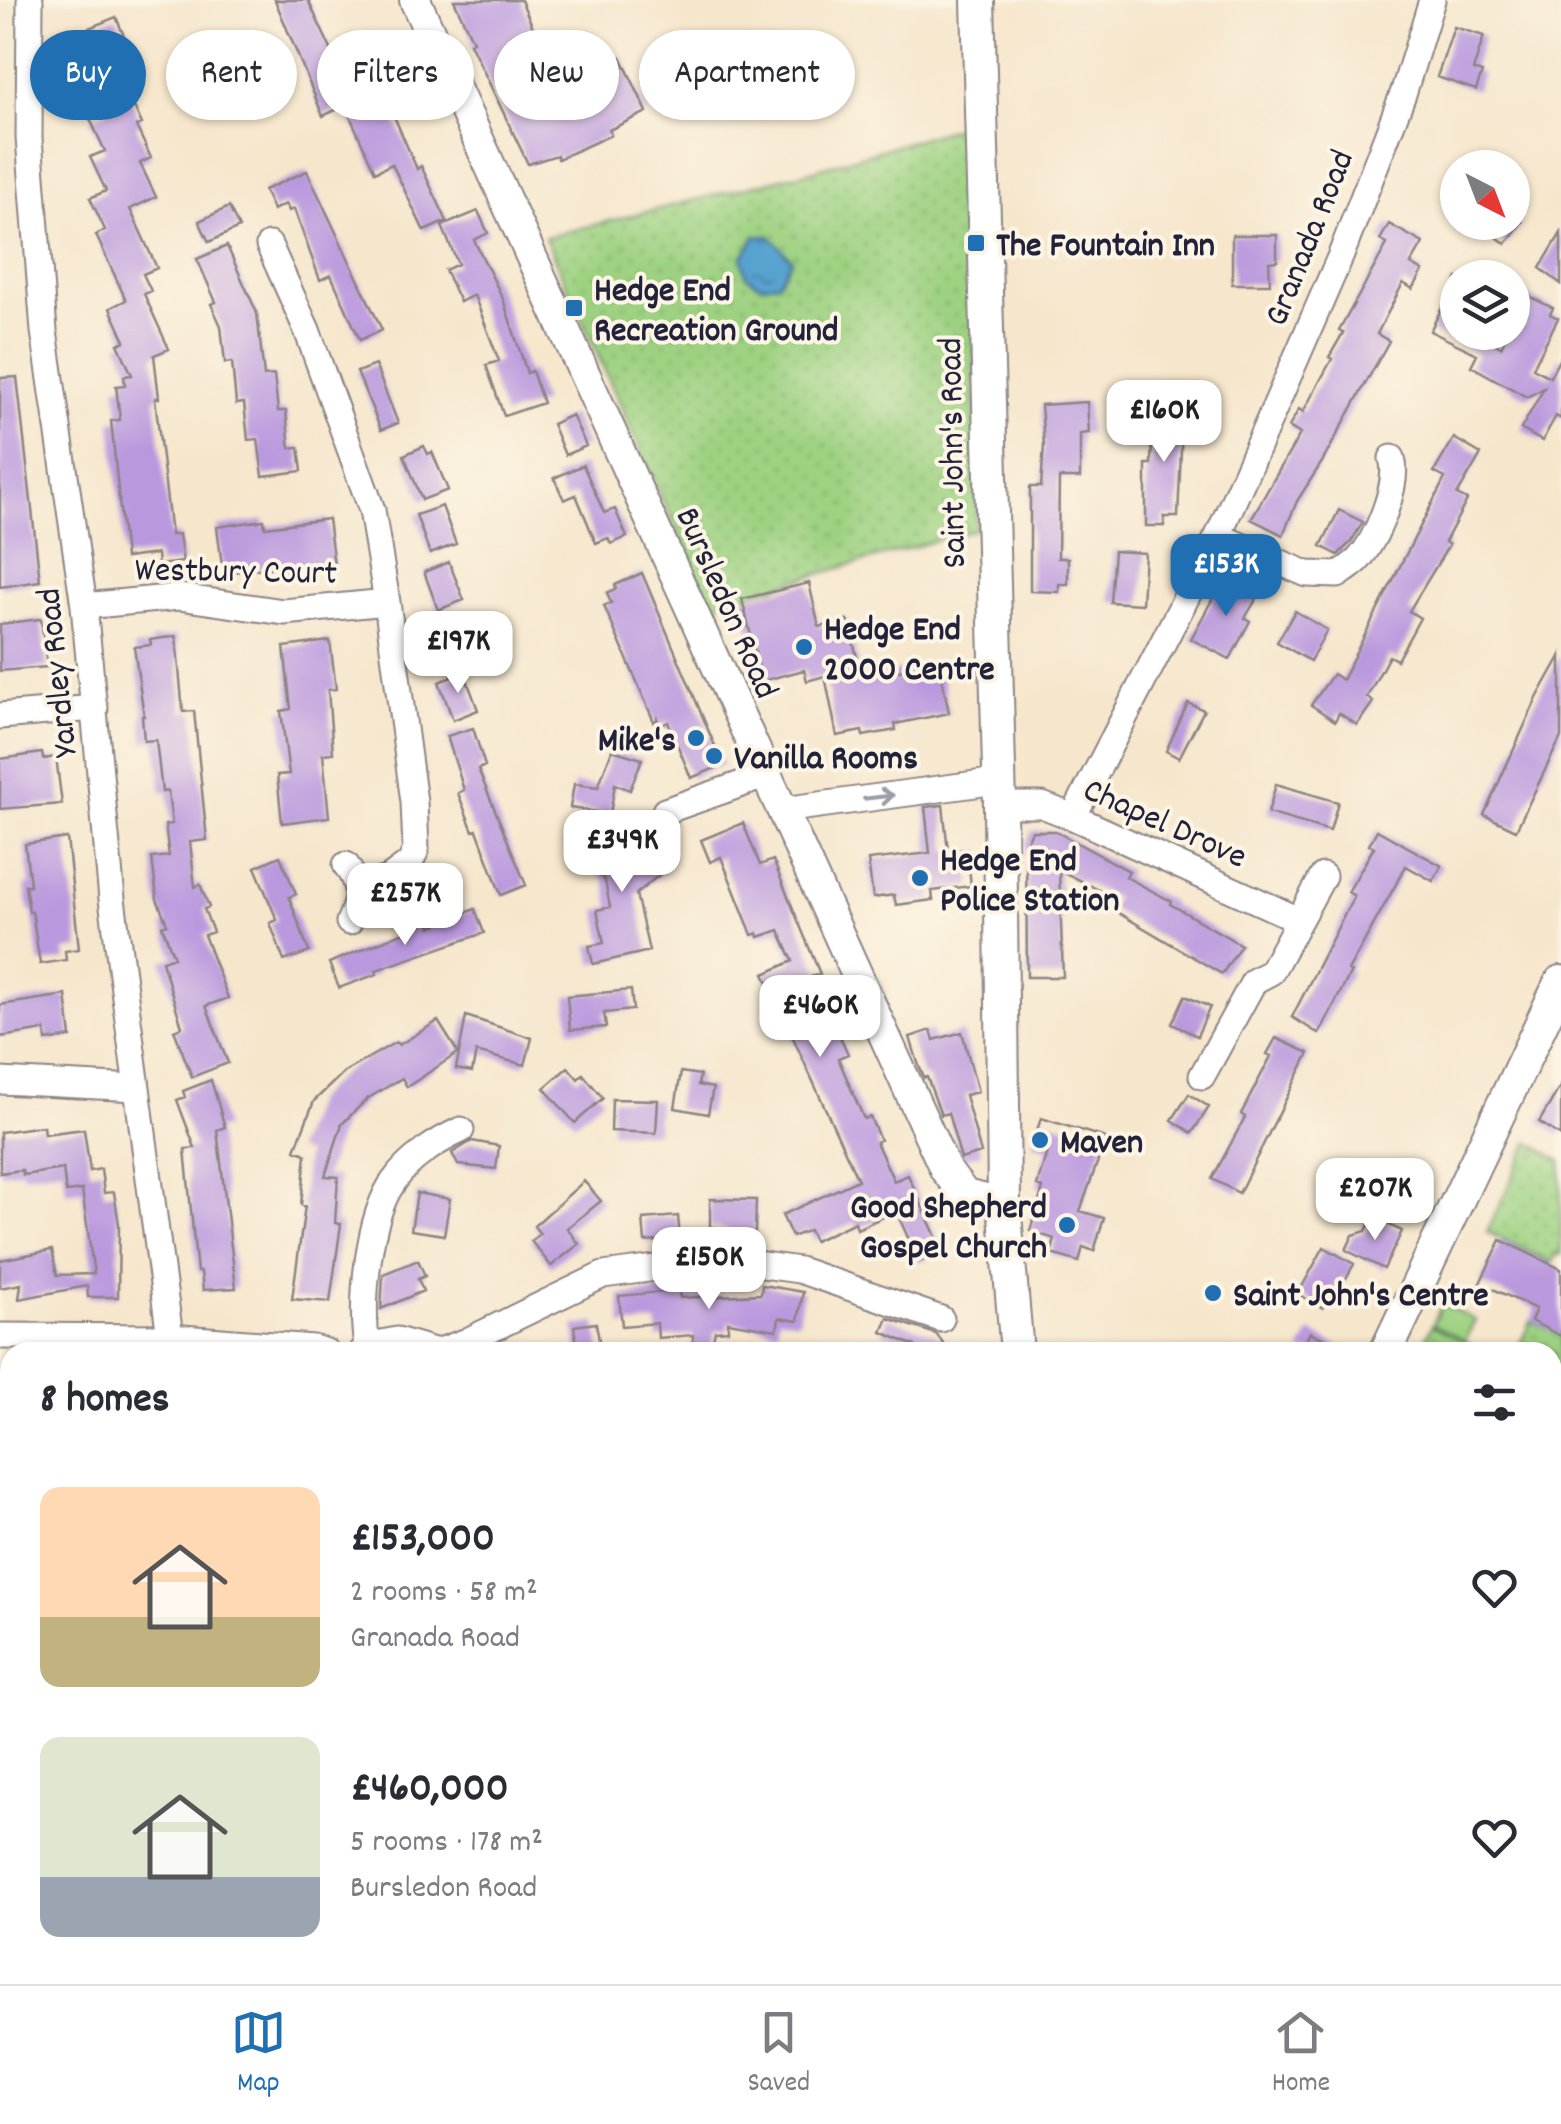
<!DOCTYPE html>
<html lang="en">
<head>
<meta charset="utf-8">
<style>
	body { margin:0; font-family:Dekko,sans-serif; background:#f7f7f7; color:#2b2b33; height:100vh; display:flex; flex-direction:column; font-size:38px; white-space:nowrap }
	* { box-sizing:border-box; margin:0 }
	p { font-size:32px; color:#7c7c81 }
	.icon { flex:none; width:55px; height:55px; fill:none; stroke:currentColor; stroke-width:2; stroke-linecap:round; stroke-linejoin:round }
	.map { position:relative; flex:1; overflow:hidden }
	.details { position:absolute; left:0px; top:1342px; width:1562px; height:642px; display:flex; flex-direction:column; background:#fff; border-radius:30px 30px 0 0; box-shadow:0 2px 8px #0004 }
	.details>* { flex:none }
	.hud { position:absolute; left:30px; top:30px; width:1000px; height:90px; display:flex; gap:20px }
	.needle { width:65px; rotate:138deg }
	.tools { position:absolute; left:1440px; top:150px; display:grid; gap:20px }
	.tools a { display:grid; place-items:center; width:90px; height:90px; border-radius:50%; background:#fff; box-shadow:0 2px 8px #0004; font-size:50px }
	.price { position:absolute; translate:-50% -85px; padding:0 22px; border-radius:20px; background:#fff; color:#222; font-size:32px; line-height:65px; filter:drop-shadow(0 2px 5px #0008) }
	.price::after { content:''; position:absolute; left:50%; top:60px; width:30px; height:22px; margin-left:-15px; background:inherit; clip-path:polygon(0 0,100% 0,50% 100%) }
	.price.on { background:#1f6fb2; color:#fff }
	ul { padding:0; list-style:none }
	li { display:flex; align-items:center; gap:30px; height:250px; padding:0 40px }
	li span { display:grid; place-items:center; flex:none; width:280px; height:200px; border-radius:20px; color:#555 }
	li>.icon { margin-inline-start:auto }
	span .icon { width:120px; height:120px; fill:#fffc; stroke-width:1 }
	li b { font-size:42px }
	h2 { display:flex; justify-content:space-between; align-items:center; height:120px; padding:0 40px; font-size:42px }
	.chip { padding:0 35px; border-radius:45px; background:#fff; box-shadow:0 2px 8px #0004; font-size:35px; line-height:90px }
	.chip.on { background:#1f6fb2; color:#fff }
	.tabs { display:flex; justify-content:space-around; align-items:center; height:140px; border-top:2px solid #e1e1e2; background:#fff; font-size:28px; color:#7c7c81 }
	.tabs a { display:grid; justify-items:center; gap:5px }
	.tabs .on { color:#1f6fb2 }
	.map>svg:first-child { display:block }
</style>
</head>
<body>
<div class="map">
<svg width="1561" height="1984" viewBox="0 0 1561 1984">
	<defs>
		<pattern id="park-dots" width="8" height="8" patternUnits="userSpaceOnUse" patternTransform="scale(2.5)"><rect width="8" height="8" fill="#9ed282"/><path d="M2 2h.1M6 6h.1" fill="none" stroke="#88b471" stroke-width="1.8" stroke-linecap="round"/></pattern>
		<pattern id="water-ripples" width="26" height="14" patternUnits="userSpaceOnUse" patternTransform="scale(2.5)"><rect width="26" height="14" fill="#59a2d0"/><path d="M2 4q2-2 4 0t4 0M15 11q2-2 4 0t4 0" fill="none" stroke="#4984aa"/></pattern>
	</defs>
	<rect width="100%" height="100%" fill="#fcf5e5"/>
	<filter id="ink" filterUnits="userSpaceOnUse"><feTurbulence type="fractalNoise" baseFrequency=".01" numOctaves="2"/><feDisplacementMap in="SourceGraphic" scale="20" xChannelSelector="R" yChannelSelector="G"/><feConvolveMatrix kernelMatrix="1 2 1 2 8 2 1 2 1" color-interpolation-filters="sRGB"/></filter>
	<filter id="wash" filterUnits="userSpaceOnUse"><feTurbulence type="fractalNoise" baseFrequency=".0048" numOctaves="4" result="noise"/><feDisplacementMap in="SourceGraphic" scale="40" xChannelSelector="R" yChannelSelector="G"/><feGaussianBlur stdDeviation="2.25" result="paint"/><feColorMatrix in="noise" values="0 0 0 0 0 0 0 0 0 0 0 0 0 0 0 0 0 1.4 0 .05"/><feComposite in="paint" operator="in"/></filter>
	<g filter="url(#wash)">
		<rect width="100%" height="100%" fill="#f6e6cc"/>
		<!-- green -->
		<path fill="#9ed282" stroke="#607a5e" stroke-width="2.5" d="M1442,1304l33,16 -10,21 -32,-17z"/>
		<!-- park -->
		<path fill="url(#park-dots)" stroke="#607a5e" stroke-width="2.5" d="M971,123l6,406 -267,76 -165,-368 266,-66z
			M1529,1142l32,19v94l-4,-2 -5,10 -65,-31z
			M1531,1321l30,13v217l-9,-5v-194h-36z
			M1432,1325l53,27h-66z"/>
		<!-- water -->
		<path fill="url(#water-ripples)" stroke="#3e6286" stroke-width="2.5" d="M769,235l23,25 -14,23 -18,2 -14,-9 -4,-18 13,-21z"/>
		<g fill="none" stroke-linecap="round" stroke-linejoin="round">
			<!-- stream -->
			<path stroke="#59a2d0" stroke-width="8" d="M874,1984l3,-9"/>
		</g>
		<g id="blocks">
			<!-- building -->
			<path fill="#ba98de" d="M275,0h33l47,101 -32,15z
				M454,0h67l14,32 7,-3 9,21 -7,3 14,32 63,-28 26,55 -38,18 2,5 -53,24 -1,-4 -29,9 -58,-121 3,-2z
				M116,17l27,64 -17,8 16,35 -6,2 15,32 -11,5 16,34 -26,12 27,59 -14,6 8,17 -7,3 25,55 -15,6 5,43h-4l16,137 8,-1 4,28 -25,3 -1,-11 -32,4 -14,-137 9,-1 -4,-34 9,-1 -1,-9 8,-1 -14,-31 7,-3 -15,-33 16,-8 -30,-65 9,-5 -15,-32 16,-7 -16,-34 15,-6 -15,-32 18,-8 -16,-35 10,-4 -18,-42z
				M1454,27l30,9 -11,34 9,3 -6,17 -39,-13z
				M763,64l7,29 -36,9 -7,-30z
				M386,98l31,71 4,-3 26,55 -23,10 -32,-67 -17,8 -26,-58z
				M307,171l75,159 -22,10 -29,-65 -11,5 -26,-71 -5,2 -3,-7 -13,6 -9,-20z
				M229,207l10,21 -30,14 -10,-21z
				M478,211l10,22 -14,7 29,59 24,74 5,-2 11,32 -39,13 -18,-51 13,-4 -25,-66 -14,7 -15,-32 13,-6 -16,-38z
				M1477,222h45l-16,22z
				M1389,224l34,19 -12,21 12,7 -10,18 -10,-6 -26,51 12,7 -67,121 -25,39 -14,34 -32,-16 49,-85 -11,-7 10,-18 4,3 29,-53 -3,-2 14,-24 -4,-2 48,-87 -7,-4z
				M1561,233v51l-21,-16z
				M1232,235h45v26l-8,1 1,22h-38z
				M227,246l30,67 7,63 10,-1 4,36h8l4,37 9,-1 3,24 -39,5 -5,-37 -10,1 -4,-37 -8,1 -4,-42 -7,1 -4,-37 -10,-22 5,-2 -19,-43z
				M1458,277v55h15l28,15 8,-15h3v-44l41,20 -3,6 8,4 -25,50 17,9 11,-21v63l-5,-3 -14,25 -21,-12 23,-41 -17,9 -56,-31 6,-12 -47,-23z
				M375,365l23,58 -17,7 -24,-58z
				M17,377l23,204 -40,6v-209z
				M1087,402l2,31 -9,1v44h-21l-1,80h10v26h-9v8l-29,-1v-104h11l3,-42 -3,-40z
				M1153,405l30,1 -5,111h-14v9h-18v-62h5z
				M572,415l14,31 -21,9 -13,-31z
				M1454,438l27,16 -24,41 10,5 -22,42 4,3 -40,66 11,7 -23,42 -8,-4 -22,41 6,5 -16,23 -18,-12 -4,8 -24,-16 22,-31 9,6 103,-202 -11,-6z
				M424,446l4,8 4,-2 16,38 -26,10 -18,-45z
				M583,465l21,48 11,-4 12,28 -16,7 -3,-6 -12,5 -20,-48 -12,5 -10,-22z
				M442,506l14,38 -26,10 -14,-39z
				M1339,510l24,12 -12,20 -13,13 -17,-9z
				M328,519l6,46 -48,7 -1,-6 -62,7 -6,-46 47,-7 1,7z
				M1114,551l31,2 -3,51 -32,-2z
				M449,562l15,38 -26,10 -14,-38z
				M642,573l81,192 -32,13 -23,-56 -8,4 -3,-8 -2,6 -51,-118 7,-3 -4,-10 9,-4 -1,-4z
				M1222,581l13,8 5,-8 20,12 -15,25 5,3 -20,38 -39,-20z
				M809,583l10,44 29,-7 14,58 77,-15 10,50 -54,11 1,6 -33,6 -1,-5 -25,5 -12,-60 -18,5 -3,-11 -42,11 -20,-82z
				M1295,611l32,19 -17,31 -33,-19z
				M457,615l14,38 -26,10 -14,-39z
				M41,619l6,48 -47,4v-47z
				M176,636l7,76 11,-1 13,129 -17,2 5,45 5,-3 9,23 -5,2 9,23 -9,3 24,63 -22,8 22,57 -36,14 -18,-47 8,-3 -20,-66 12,-4 -12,-31 5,-2 -10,-25 -5,-41 17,-2 -4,-31 7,-1 -4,-33 -6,1 -6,-52 -12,1 -2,-25h2l-10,-69 17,-2 -1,-5z
				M330,641l6,48 -8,1 5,63 -10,1 6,63 -47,6 -5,-48 12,-1 -8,-63 10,-2 -7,-62z
				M1561,655v82l-45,93 -32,-15 53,-117z
				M464,672l14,38 -25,10 -14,-38z
				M1188,703l16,7 -25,48 -13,-7z
				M473,728l12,38 -7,3 48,116 -25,10 -24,-65 -4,1 -15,-38 6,-3 -17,-54z
				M612,750l30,9 -12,31 -15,-6 -5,30 -40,-6 4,-24 24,3z
				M42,753l1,6 13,-2 6,47 -62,5v-50z
				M1276,784l62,18 -8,29 -62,-18z
				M943,805l5,46 19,-2 4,37 -39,5 1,9 -37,5 -2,-10 -21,3 -5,-38 62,-7 -5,-46z
				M743,823l17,42 13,-5 47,114 -12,4 19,43 5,-2 16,35 -10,4 26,61 6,-2 10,23 -4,2 18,39 14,-6 35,77 -24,10 -23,-51 -39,18 -2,-7 -41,19 -5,-11 -17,7 -10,-22 76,-35 -94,-206 29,-13 -14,-31 -20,7 -1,-4 -6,2 -31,-78 -11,5 -9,-22z
				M617,829l18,23 12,-10 15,18 -3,3 6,7 -29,24 13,57 -56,13 -4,-18 15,-3 -7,-33 13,-3 -5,-26 -21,-27z
				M1377,830l65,36 -9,15 -27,-15 -58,105 3,1 -32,62 -27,-17 62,-121 -6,-4 26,-45 -5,-2z
				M1032,831h23l74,40 -3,6 45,24 -1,3 71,41 -19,29 -112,-66 5,-10 -56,-28 4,107h-36l-1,-133z
				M67,838l12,111 -14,2 1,9 -26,4 -8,-53 -3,1 -4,-27h5l-5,-41z
				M280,856l16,38 -7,3 20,55 -25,9 -14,-38 7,-3 -22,-53z
				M475,909l9,24 -108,37 1,4 -38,14 -10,-25 100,-41 2,5z
				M631,990l2,20 -29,3 2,14 -36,3 -3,-34z
				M66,995l5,42 -25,4 -1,-11 -45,7v-32z
				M1185,996l25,11 -13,29 -25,-12z
				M466,1016l66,22 -7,27 -49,-13 -4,20 -16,-3z
				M438,1021l20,32 -51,34 -5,-9 -35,21 -25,25 -17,52 13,1 -3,46 6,1 -11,78 -38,-3 13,-93 -4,-1 5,-51 -11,-4 19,-49 30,-29 52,-30 3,3z
				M931,1030l3,10 28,-8 16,60 -13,3 16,58 -20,6 -13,-46 -7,2 -14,-38 -3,1 -6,-15 -8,-26z
				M1276,1038l33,15 -70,140 -27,-14 33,-62 -4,-3 30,-58 -4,-2z
				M568,1067l10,12 5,-5 20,24 -28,25 -31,-35z
				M681,1072l19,3 -2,10 15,3 -5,26 -33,-6z
				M211,1080l14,47 -8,3 19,158 -33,2 -2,-18h-4l-12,-123 10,-1 -18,-48 8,-3 -2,-6z
				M1561,1085v51l-22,-14z
				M1189,1094l20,13 -17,26 -20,-13z
				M612,1099l46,1 -2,33 -45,-2z
				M1041,1118l65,20 -26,73 24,7 -10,33 -11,-4 -4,15 -28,-8 4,-15 -25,-8 13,-43 -6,-2 11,-38 -15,-5z
				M43,1126l1,8 40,-5 6,42 11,-2 3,24 10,-1 5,32 -1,73h-30l-1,-11 -68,13 2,-15 -21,4v-28l52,-10 5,25 37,-1 -12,-84 -16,2 -3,-23 -40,6 -1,-5 -22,3v-41z
				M472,1141l27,5 -3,23 -38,-4 -6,-12z
				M584,1181l17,20 -34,27 12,16 -28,22 -20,-25 9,-7 -6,-8z
				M417,1193l33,6 -6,36 -33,-5z
				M710,1199l46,1 -1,33 -45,-6z
				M678,1216l2,23 -35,3 -2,-23z
				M1373,1217l29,14 -18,38 -38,-19 7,-15 13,-4z
				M1501,1240l60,29v67l-30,-15 5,-12 -56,-26z
				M1324,1247l30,17 -9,16 -5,-3 -17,31 -25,-14z
				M418,1260l7,16 -7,3 5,12 -42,18 2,-35z
				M762,1285l41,7 -5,29 -19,-3 -2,12 -49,-8v8l-13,1 -4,16 -18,1v-13l-35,3 -1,-15 -35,3 -3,-30 60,-6 1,8 81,-4z
				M888,1318l48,16 14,18h-41l6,-6 -33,-14z
				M596,1323l5,29h-23l-4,-26z
				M1310,1332l42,20h-52z"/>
		</g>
	</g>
	<g filter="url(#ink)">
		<use href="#blocks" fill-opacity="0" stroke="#8c8484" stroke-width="2.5"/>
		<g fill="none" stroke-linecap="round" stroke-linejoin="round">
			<!-- minor casing -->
			<g stroke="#8c8484" stroke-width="29">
				<path id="minor" d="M30,0l-1,138 15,193 40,275 28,293 58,438
					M269,245l38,85 65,180 15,92 27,200 2,48 -6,13 -22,16 -29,8
					M1218,536l89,38 31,1c6,-4 13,-9 19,-14 19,-20 43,-77 35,-103
					M84,606l95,-9 105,15 103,-10
					M0,716l95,-8
					M1000,805h42l31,12 226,103
					M782,810l216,-29
					M665,811l102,-36
					M1073,817l145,-281 53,-120 70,-161 62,-161 29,-94
					M346,865c15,22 14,33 3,57
					M1202,1076l52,-95 17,-9 52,-96
					M0,1081l137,7
					M0,1336l170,1 143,11 13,4
					M367,1346c-7,-43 1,-130 27,-165 15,-22 43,-40 67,-51
					M362,1352l5,-6 30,-6 40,12 28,-10 138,-67 90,-12h55l51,7 142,49
					M0,1644l10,-12
					M0,1855l10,2
					M74,1984l4,-9
					M629,1984l1,-9
					M1551,1984l10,-7"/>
			</g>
			<!-- tertiary casing -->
			<g stroke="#8c8484" stroke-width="34">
				<path id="tertiary" d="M415,0l530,1169 20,26 39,9
					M1552,1864l9,10"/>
			</g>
			<!-- secondary casing -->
			<g stroke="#8c8484" stroke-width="36">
				<path id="secondary" d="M978,0l22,805 4,399 13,148
					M1386,1352l175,-370
					M1093,1984l4,-9"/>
			</g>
			<!-- minor -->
			<use href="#minor" stroke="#fff" stroke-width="25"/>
			<!-- tertiary -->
			<use href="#tertiary" stroke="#fff" stroke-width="30"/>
			<!-- secondary -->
			<use href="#secondary" stroke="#fff" stroke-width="32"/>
		</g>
		<!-- one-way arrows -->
		<defs><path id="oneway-shaft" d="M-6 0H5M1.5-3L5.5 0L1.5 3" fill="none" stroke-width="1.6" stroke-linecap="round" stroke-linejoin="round" transform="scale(2.5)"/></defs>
		<use stroke="#9c9ca7" href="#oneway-shaft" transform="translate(879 797) rotate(-7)"/>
	</g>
	<!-- markers -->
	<g fill="#1f6fb2" stroke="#fcf5e5" stroke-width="4">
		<rect x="966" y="233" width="20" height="20" rx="5"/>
		<rect x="564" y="298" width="20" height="20" rx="5"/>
		<circle cx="804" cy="647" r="10"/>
		<circle cx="696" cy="738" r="10"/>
		<circle cx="714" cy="756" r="10"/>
		<circle cx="920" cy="878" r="10"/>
		<circle cx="1040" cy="1140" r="10"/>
		<circle cx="1067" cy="1225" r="10"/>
		<circle cx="1213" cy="1293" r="10"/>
	</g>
	<g text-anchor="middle" stroke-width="8" stroke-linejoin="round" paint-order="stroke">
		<!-- street labels -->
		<g font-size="35" fill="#22223b" stroke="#fcf5e5">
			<text transform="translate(1307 237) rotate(-68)" y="12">Granada Road</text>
			<text transform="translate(950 453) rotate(-91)" y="12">Saint John's Road</text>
			<text transform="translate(236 569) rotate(1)" y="12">Westbury Court</text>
			<text transform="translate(729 602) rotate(66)" y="12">Bursledon Road</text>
			<text transform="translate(55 673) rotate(-96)" y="12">Yardley Road</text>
			<text transform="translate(1166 821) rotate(24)" y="12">Chapel Drove</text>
		</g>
		<!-- poi labels -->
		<g font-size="35" font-weight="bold" fill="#22223b" stroke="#fcf5e5" text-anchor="start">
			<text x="996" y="255">The Fountain Inn</text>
			<text x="594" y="300">Hedge End<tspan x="594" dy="40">Recreation Ground</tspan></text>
			<text x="824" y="639">Hedge End<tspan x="824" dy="40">2000 Centre</tspan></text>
			<text x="676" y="750" text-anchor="end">Mike's</text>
			<text x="734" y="768">Vanilla Rooms</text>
			<text x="940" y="870">Hedge End<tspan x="940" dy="40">Police Station</tspan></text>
			<text x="1060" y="1152">Maven</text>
			<text x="1047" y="1217" text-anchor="end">Good Shepherd<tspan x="1047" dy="40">Gospel Church</tspan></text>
			<text x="1233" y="1305">Saint John's Centre</text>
		</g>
	</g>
</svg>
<div class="tools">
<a><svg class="needle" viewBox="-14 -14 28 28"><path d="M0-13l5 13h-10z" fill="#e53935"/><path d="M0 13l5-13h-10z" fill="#7c7c81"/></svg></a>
<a><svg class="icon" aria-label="layers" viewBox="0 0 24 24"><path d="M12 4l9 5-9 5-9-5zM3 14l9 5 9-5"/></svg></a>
</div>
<b class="price" style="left:1164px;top:465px">£160K</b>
<b class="price on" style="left:1226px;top:619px">£153K</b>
<b class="price" style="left:458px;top:696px">£197K</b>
<b class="price" style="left:622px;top:895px">£349K</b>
<b class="price" style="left:405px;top:948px">£257K</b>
<b class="price" style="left:820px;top:1060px">£460K</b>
<b class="price" style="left:1375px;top:1243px">£207K</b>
<b class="price" style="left:709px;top:1312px">£150K</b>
<div class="hud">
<a class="chip on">Buy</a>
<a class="chip">Rent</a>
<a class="chip">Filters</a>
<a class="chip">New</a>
<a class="chip">Apartment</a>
</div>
<section class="details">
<h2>8 homes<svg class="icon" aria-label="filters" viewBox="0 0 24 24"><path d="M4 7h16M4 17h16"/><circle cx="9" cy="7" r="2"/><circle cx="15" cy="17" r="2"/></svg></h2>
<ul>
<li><span style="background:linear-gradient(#ffd9b3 65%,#c2b280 0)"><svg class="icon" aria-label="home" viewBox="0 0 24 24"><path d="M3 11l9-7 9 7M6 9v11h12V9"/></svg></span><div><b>£153,000</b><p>2 rooms · 58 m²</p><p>Granada Road</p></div><svg class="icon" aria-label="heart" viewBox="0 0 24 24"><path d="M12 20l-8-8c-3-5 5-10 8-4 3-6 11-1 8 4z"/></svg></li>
<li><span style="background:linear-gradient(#dfe7d0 70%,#9aa5b1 0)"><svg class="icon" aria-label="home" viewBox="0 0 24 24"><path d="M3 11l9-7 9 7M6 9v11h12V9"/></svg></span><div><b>£460,000</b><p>5 rooms · 178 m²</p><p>Bursledon Road</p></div><svg class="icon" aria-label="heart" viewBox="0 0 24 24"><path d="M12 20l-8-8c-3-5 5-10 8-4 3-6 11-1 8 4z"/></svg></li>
</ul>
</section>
</div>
<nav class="tabs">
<a class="on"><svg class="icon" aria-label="map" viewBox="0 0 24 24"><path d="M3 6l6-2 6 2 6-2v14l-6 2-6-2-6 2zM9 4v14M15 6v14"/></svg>Map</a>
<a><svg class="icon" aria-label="saved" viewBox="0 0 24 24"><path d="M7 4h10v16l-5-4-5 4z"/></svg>Saved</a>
<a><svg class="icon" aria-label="home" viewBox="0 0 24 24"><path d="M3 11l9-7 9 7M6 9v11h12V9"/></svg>Home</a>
</nav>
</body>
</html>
